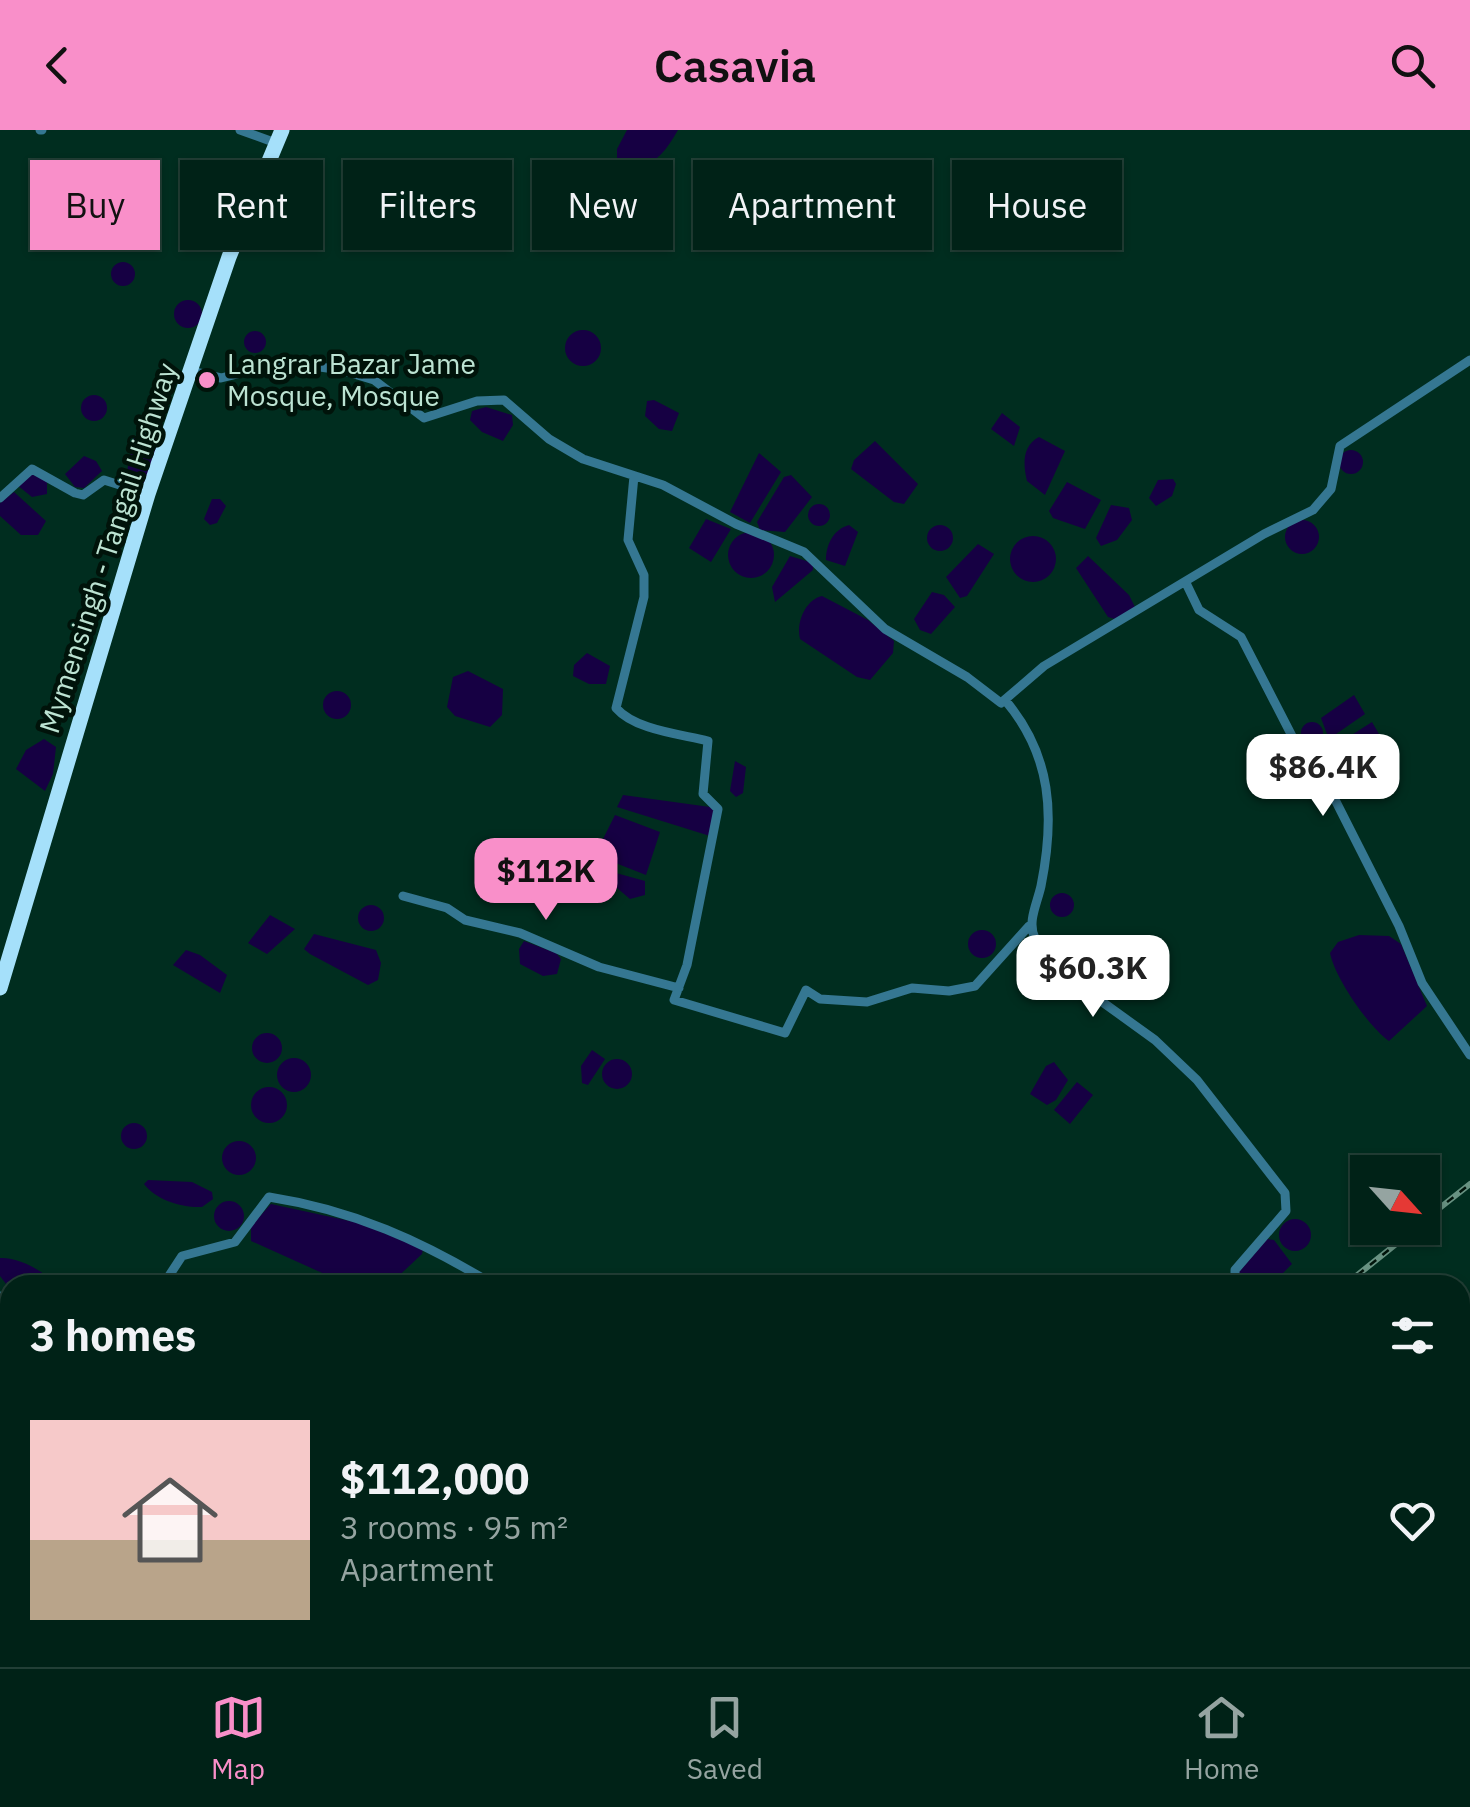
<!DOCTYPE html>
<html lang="en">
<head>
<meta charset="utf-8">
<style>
	body { margin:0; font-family:"IBM Plex Sans",sans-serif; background:#0a2a20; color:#f1f3f6; height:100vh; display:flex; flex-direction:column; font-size:38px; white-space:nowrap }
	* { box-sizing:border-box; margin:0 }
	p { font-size:32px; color:#95a4a1 }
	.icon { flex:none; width:55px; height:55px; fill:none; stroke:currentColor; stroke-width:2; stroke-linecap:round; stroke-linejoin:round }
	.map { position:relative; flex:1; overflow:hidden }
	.side { position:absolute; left:0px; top:1145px; width:1470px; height:392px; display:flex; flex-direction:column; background:#002217; border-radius:30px 30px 0 0; box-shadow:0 2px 8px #0004,0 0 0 2px #223f36 }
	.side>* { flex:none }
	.top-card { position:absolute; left:30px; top:30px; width:1410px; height:90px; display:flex; gap:20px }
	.needle { width:65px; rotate:117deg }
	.fabs { position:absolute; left:1350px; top:1025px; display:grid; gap:20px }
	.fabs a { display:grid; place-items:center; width:90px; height:90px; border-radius:0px; background:#002217; box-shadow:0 2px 8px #0004,0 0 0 2px #223f36; font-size:50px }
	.price { position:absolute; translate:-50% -85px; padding:0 22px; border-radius:20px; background:#fff; color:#222; font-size:32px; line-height:65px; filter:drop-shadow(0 2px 5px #0008) }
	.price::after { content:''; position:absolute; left:50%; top:60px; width:30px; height:22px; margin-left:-15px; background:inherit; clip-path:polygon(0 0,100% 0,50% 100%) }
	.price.current { background:#f98fc9; color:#111 }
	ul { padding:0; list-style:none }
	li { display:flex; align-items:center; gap:30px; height:250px; padding:0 30px }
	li+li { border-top:2px solid #223f36 }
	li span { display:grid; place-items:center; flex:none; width:280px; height:200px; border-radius:0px; color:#555 }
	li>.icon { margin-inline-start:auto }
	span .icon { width:120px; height:120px; fill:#fffc; stroke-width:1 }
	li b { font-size:42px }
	h2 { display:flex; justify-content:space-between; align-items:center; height:120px; padding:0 30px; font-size:42px }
	.chip { padding:0 35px; border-radius:0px; background:#002217; box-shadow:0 2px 8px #0004,0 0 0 2px #223f36; font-size:35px; line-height:90px }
	.chip.current { background:#f98fc9; color:#111 }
	header { display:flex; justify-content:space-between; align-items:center; height:130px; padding:0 30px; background:#f98fc9; color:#111; font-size:45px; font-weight:600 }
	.tabs { display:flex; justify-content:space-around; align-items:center; height:140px; border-top:2px solid #223f36; background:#002217; font-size:28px; color:#95a4a1 }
	.tabs a { display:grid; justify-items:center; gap:5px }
	.tabs .current { color:#f98fc9 }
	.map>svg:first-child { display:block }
</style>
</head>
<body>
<header><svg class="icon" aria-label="back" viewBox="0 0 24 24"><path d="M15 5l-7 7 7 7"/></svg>Casavia<svg class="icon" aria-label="search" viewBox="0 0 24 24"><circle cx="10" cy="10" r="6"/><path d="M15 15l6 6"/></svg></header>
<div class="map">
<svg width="1470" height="1537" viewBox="0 0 1470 1537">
	<rect width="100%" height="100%" fill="#002d1f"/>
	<!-- water -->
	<path fill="#160043" d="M627,0h51c-15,26 -30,46 -61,28v-9z
		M111 144a12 12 0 1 1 24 0a12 12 0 1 1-24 0Z
		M174 184a14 14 0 1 1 28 0a14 14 0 1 1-28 0Z
		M565 218a18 18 0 1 1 36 0a18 18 0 1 1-36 0Z
		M244 212a11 11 0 1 1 22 0a11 11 0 1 1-22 0Z
		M81 278a13 13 0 1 1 26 0a13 13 0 1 1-26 0Z
		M654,270l25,13 -7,18 -13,-2 -14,-13 2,-15z
		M486,277l26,8 1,10 -10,16 -21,-9 -12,-12 2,-9z
		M1002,283l18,14 -6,19 -23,-17z
		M144,304l14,10 -13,38 -9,6 -11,-7 9,-44z
		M1039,307l26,14 -20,44 -18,-14c-4,-17 -5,-35 12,-44z
		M875,311l43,43 -14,20 -10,-2 -43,-33 3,-9z
		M1339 332a12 12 0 1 1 24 0a12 12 0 1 1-24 0Z
		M759,323l22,19 -31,51 -20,-11z
		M84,326l12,5 6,10 -18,17 -9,-1 -10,-13z
		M31,344l16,7v13l-15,3 -15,-12z
		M791,345l21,22 -27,35 -25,-2 -3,-8 27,-45z
		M1158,350l15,-1 3,5 -4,12 -16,10 -7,-8z
		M1067,352l34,18 -16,29 -32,-11 -4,-7z
		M14,362l32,29 -8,14h-17l-21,-19v-13z
		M212,369h8l6,7 -9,17 -7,2 -6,-6z
		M808 385a11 11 0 1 1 22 0a11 11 0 1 1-22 0Z
		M1111,375l18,3 3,12 -15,20 -16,6 -5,-8z
		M706,389l25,10 -20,33 -22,-14z
		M1285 407a17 17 0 1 1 34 0a17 17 0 1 1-34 0Z
		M849,395l9,7 -13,34 -19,-6c0,-16 8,-31 23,-35z
		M927 408a13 13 0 1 1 26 0a13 13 0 1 1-26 0Z
		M728 425a23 23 0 1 1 46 0a23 23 0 1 1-46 0Z
		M1010 429a23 23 0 1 1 46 0a23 23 0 1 1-46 0Z
		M978,414l16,10 -27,42 -7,2 -14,-21z
		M790,426l23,7v7l-38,32 -3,-15z
		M1088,426l41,39 6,12 -20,12 -7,-2 -32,-49z
		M932,462l12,3 11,12 -24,27 -11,-4 -6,-11z
		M822,466l46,24 26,21 -1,12 -23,27 -13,-3 -57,-38c-4,-16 5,-39 22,-43z
		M587,523l23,13 -4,18h-17l-16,-8 1,-11z
		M468,541l35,18 -1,26 -12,12 -35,-11 -8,-9 6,-30z
		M323 575a14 14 0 1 1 28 0a14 14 0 1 1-28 0Z
		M1354,565l11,19 -29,20h-9l-6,-16z
		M1301 603a11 11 0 1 1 22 0a11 11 0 1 1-22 0Z
		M1372,592l11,19 -22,11 -14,-14z
		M44,609l12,8 -3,27 -8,17 -29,-22 10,-19z
		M735,631l11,6 -3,26 -7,4 -6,-6z
		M623,665l87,12 4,4 -4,25 -93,-29z
		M615,685l45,17 -14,43 -51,-20z
		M546,715l29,10 3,5 -11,31 -11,1 -26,-15 3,-24z
		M616,743l29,8v14l-15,4 -20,-17z
		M1050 775a12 12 0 1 1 24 0a12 12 0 1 1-24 0Z
		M358 788a13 13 0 1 1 26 0a13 13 0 1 1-26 0Z
		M270,785l25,14 -28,25 -19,-11z
		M968 814a14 14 0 1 1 28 0a14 14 0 1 1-28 0Z
		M314,804l62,16 5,13 -3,17 -10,5 -58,-31 -6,-5z
		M1359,805l30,1 12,8 26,62 -38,35c-21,-15 -54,-63 -59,-88l8,-11z
		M524,811l32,12 5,6 -4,15 -14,2 -23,-12 -1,-15z
		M186,820l14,5 27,20 -7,18 -47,-28z
		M252 918a15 15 0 1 1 30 0a15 15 0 1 1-30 0Z
		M592,920l13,9 -17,26 -6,-2 -1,-17z
		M277 945a17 17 0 1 1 34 0a17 17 0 1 1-34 0Z
		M602 944a15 15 0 1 1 30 0a15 15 0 1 1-30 0Z
		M1054,932l14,18 -12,20 -9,5 -17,-11 16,-28z
		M1077,952l16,13 -23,29 -16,-14z
		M251 975a18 18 0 1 1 36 0a18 18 0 1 1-36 0Z
		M121 1006a13 13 0 1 1 26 0a13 13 0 1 1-26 0Z
		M222 1028a17 17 0 1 1 34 0a17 17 0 1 1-34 0Z
		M148,1050l44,2 20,10 1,7 -11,8c-20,1 -46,-7 -58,-23z
		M214 1086a15 15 0 1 1 30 0a15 15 0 1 1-30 0Z
		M271,1074l88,19 64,26 -1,5 -33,31h-40l-98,-44v-15z
		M1279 1105a16 16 0 1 1 32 0a16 16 0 1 1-32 0Z
		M1267,1109l7,1 18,24 -21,21h-29l-3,-13z
		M0,1128c15,-1 44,11 50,24l-40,3v4l-10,-13z"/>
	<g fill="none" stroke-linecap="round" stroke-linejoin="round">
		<!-- street -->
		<path stroke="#357792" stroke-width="9" d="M40,0h2
			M240,0l36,13
			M191,241l30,7 64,-16 56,8 33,10 50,38 53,-17 27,-1 45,39 34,20 80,26 73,39 68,28 81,77 82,48 34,26 43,-37 220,-132 49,-24 18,-21 9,-43 130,-86
			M634,346l-6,64 16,35v22l-28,111c19,22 64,26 92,33l-5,53 15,15 -31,156 -13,35 111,33 21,-43 14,9 47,3 45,-14 37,3 26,-5 54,-60
			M0,368l32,-29 43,24 8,2 21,-15 44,14
			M1186,453l13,27 42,27 51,99 28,34 79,156 23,57 48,72
			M1005,570c47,55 50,116 36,186 -4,18 -14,36 -6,52l59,58 61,44 42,40 88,113 1,18 -51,59v15
			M403,766l44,12 18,12 55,13 79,34 80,21
			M163,1155l19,-29 53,-14 34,-45c84,13 153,44 225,88
			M0,1166l10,6
			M1460,1356l10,-8
			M823,1528l13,9
			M1218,1528l5,9"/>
		<!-- highway -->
		<path stroke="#a5e0fa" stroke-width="15" d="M0,858l148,-494 81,-237 53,-127"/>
		<!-- rail casing -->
		<g stroke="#689282" stroke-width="6">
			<path id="rail" d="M1422,1092l48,-38
				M1345,1155l71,-57
				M926,1537l9,-9"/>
		</g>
		<!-- rail -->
		<use href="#rail" stroke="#00130a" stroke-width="2.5" stroke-dasharray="8" stroke-linecap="butt"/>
	</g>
	<!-- markers -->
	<circle fill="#f98fc9" stroke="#00130a" stroke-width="4" cx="207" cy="250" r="10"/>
	<g text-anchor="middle" stroke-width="9" stroke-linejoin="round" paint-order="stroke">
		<!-- poi labels -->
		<g font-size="28" fill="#bce3d2" stroke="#00130a" text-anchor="start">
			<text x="227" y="244">Langrar Bazar Jame<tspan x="227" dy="32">Mosque, Mosque</tspan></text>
		</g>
		<!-- street labels -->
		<g font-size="28" fill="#bce3d2" stroke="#00130a">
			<text transform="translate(108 418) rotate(-72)" y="10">Mymensingh - Tangail Highway</text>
		</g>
	</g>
</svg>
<div class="fabs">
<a><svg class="needle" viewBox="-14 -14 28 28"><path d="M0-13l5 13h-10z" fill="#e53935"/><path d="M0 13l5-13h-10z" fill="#95a4a1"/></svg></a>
</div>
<b class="price" style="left:1323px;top:689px">$86.4K</b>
<b class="price current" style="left:546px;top:793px">$112K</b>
<b class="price" style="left:1093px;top:890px">$60.3K</b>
<div class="top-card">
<a class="chip current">Buy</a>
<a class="chip">Rent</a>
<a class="chip">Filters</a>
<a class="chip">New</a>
<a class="chip">Apartment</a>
<a class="chip">House</a>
</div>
<section class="side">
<h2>3 homes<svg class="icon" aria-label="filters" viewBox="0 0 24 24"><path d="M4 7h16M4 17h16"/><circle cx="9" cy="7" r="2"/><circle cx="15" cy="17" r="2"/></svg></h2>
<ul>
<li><span style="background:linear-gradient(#f6c9c9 60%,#b9a48a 0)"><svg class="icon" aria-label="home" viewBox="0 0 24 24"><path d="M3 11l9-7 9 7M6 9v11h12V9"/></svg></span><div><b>$112,000</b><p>3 rooms · 95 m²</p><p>Apartment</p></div><svg class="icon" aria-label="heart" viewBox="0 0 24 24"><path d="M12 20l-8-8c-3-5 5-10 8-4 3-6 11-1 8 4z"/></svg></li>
</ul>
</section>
</div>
<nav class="tabs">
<a class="current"><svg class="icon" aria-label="map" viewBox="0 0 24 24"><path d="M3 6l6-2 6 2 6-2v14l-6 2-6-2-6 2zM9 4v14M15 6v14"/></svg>Map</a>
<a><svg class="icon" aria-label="saved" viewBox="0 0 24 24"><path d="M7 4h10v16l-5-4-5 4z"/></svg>Saved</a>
<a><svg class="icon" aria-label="home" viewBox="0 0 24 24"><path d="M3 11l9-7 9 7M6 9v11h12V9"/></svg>Home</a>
</nav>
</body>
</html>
